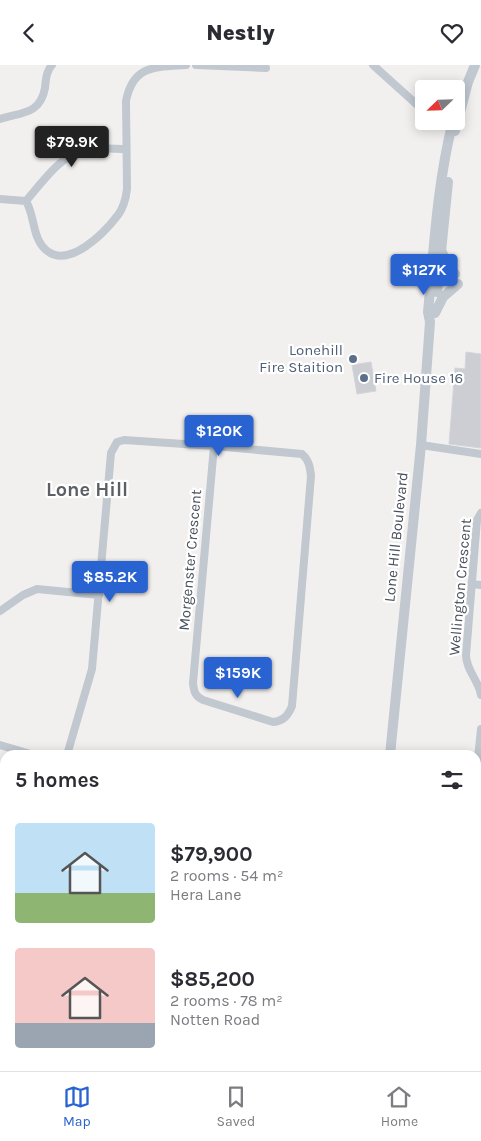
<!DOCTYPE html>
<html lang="en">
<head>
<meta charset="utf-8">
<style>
	body { margin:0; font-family:Karla,sans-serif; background:#f7f7f7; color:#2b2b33; height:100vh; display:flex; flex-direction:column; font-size:19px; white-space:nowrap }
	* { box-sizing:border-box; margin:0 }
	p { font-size:16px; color:#7c7c81 }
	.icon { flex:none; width:28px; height:28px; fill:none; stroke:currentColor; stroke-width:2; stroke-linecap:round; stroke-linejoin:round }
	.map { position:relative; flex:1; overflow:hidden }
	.side { position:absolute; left:0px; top:685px; width:481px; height:321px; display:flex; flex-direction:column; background:#fff; border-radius:15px 15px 0 0; box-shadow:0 2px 12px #0003 }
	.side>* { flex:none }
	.needle { width:32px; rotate:247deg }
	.fabs { position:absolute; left:415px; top:15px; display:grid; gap:10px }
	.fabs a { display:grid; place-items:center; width:50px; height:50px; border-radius:5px; background:#fff; box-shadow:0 2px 12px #0003; font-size:25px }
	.price { position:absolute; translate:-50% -42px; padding:0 11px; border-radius:5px; background:#2963d2; color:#fff; font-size:16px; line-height:32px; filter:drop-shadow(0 1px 2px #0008) }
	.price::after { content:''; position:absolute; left:50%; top:30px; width:15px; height:11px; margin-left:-8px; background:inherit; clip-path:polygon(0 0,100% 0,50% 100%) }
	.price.current { background:#222; color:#fff }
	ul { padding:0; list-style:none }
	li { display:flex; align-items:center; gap:15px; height:125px; padding:0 15px }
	li span { display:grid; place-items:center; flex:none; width:140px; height:100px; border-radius:5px; color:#555 }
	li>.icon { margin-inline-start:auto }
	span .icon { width:60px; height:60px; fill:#fffc; stroke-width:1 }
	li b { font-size:21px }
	h2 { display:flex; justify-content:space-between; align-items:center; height:60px; padding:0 15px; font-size:21px }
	header { display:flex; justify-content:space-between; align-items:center; height:65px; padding:0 15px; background:#fff; font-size:22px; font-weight:800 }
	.menu { display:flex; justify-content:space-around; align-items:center; height:70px; border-top:1px solid #e1e1e2; background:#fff; font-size:14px; color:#7c7c81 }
	.menu a { display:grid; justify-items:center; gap:2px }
	.menu .current { color:#2963d2 }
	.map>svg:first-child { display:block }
</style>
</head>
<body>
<header><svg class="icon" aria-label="back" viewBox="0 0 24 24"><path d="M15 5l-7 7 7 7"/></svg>Nestly<svg class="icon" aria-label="heart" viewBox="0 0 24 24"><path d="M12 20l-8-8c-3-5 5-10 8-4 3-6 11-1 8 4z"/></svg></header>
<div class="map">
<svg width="481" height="1006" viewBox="0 0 481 1006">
	<rect width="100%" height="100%" fill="#f2f0ef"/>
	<!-- building -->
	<path fill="#cdced3" stroke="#d4d5da" d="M466,287l15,2v94l-32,-4 6,-76 10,1z
		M371,297l5,29 -19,3 -5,-29z"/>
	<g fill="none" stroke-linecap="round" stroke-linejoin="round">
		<!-- minor -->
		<path stroke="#c1c8d0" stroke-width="8" d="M196,0l70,3
			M373,0l51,46
			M0,54c21,-7 40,-4 45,-31 1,-9 1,-16 7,-23
			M0,134l26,2c9,15 6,37 20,49 23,20 59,-18 72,-35 6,-8 8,-17 9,-26l-1,-88c7,-36 29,-34 60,-36
			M26,136c14,-16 35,-46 56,-50 14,-4 30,-2 44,-2
			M421,380l60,9
			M481,448l-4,7 -11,135c0,15 13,26 15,40
			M471,519l10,1
			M0,546l23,-16 14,-6 62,6
			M481,664l-3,29 3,11
			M0,680l34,10
			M67,690l25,-86 19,-216 6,-11 7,-2 90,6 88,8c7,6 8,13 9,22l-19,230c-4,10 -9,15 -19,16l-70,-22c-8,-4 -9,-8 -10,-17l21,-237
			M476,724l5,-4
			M476,802h5
			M0,805l5,2
			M0,918l5,2
			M476,936l5,5
			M263,1001l15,5
			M298,1006l7,-5"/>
		<!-- tertiary -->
		<path stroke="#c1c8d0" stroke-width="10" d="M455,66l13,-49 7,-17
			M442,187l6,14 7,8
			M437,227l11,-110
			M435,248l8,-16 15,-13
			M390,690l31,-310 9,-123 -2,-10c6,-64 9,-128 25,-191
			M376,1006v-5"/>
	</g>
	<!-- markers -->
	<g fill="#5c6f8a" stroke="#fff" stroke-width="2">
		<circle cx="353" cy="294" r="5"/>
		<circle cx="364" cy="313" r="5"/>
	</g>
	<g text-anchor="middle" stroke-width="4.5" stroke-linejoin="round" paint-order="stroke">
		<!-- service labels -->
		<g font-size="15" fill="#4e5e75" stroke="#fff" text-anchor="end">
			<text x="343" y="290">Lonehill<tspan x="343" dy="17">Fire Staition</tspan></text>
			<text x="374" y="318" text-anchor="start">Fire House 16</text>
		</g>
		<!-- street labels -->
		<g font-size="15" fill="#49515b" stroke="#fff">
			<text transform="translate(396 472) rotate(-84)" y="5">Lone Hill Boulevard</text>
			<text transform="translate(190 495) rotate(-85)" y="5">Morgenster Crescent</text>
			<text transform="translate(460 522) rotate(-85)" y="5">Wellington Crescent</text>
		</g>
		<!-- district labels -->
		<g font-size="20" font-weight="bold" fill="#5c5f64" stroke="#fff">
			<text x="87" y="431">Lone Hill</text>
		</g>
	</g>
</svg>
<div class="fabs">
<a><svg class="needle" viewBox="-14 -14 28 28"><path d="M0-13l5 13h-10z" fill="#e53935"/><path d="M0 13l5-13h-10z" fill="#7c7c81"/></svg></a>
</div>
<b class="price current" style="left:72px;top:103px">$79.9K</b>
<b class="price" style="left:424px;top:231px">$127K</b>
<b class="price" style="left:219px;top:392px">$120K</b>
<b class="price" style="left:110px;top:538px">$85.2K</b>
<b class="price" style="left:238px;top:634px">$159K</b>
<section class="side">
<h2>5 homes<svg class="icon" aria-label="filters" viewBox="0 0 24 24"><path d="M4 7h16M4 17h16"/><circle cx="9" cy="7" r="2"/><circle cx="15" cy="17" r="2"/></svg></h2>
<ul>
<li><span style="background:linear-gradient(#bfe0f5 70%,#8fb573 0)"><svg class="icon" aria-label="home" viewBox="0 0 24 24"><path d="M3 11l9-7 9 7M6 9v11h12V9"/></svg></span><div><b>$79,900</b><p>2 rooms · 54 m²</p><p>Hera Lane</p></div></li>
<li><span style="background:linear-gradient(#f6c9c9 75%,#9aa5b1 0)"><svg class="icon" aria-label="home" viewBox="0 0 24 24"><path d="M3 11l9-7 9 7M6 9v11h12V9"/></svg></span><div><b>$85,200</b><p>2 rooms · 78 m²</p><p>Notten Road</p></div></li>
</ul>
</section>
</div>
<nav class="menu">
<a class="current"><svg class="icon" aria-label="map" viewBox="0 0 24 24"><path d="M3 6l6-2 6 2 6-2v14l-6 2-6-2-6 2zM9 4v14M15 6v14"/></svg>Map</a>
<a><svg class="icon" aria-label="saved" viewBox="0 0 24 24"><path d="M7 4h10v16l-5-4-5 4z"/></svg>Saved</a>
<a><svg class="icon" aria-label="home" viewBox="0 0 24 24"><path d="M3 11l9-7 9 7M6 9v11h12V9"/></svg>Home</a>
</nav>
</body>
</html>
